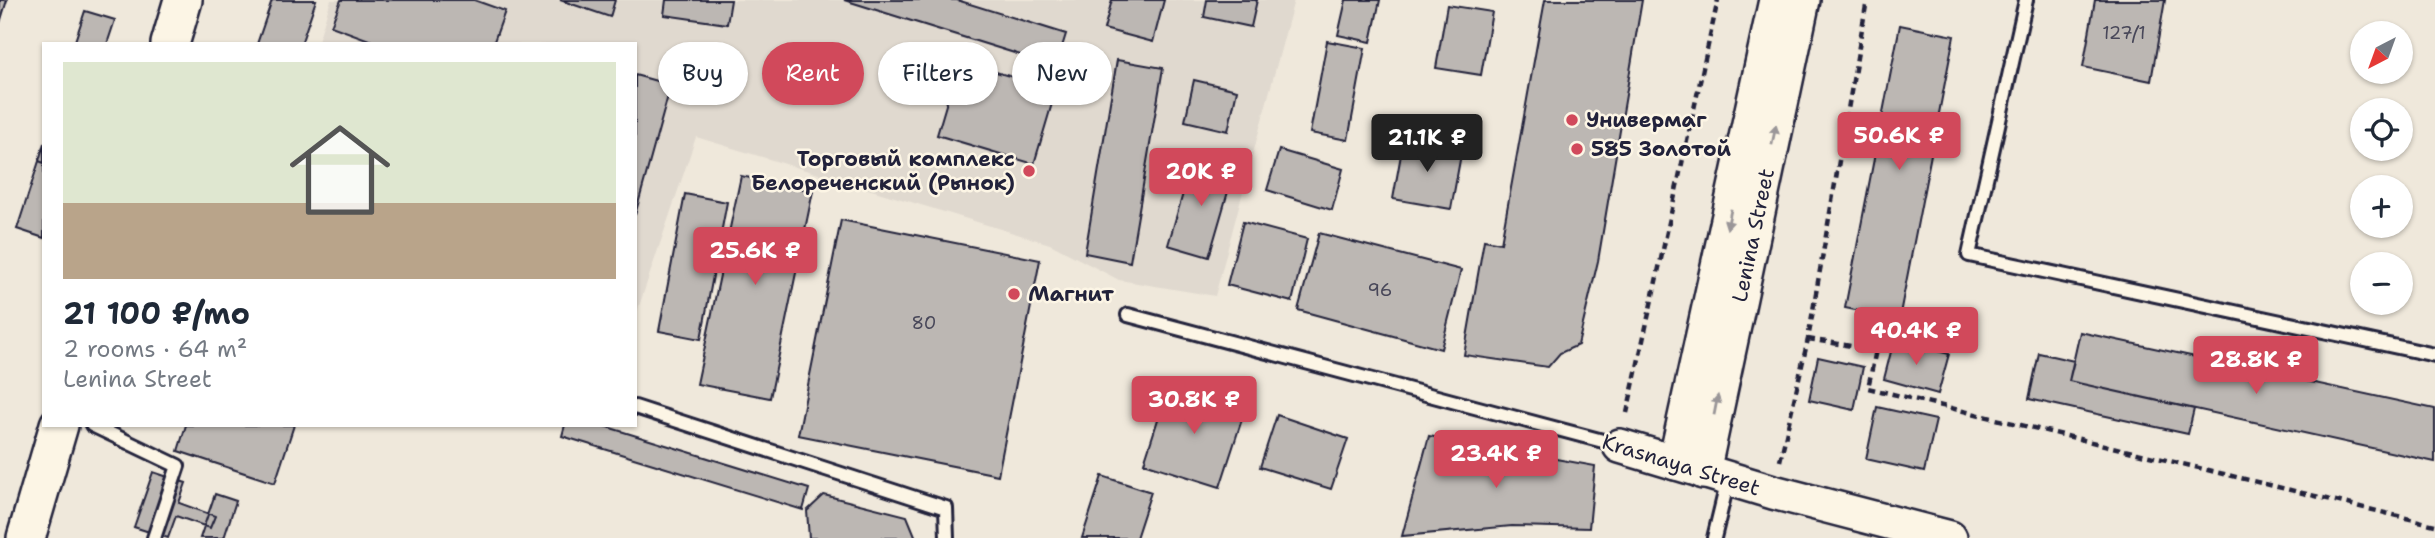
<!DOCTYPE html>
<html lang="en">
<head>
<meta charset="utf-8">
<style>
	body { margin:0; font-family:"Shantell Sans",sans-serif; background:#f2f2f3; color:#1f2937; height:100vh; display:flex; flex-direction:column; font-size:26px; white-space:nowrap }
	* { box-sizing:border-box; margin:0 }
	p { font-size:23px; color:#747a83 }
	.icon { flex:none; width:38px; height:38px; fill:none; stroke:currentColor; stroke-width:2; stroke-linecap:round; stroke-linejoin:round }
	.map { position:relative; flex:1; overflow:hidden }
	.drawer { position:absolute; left:42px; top:42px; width:595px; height:385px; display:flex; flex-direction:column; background:#fff; border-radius:0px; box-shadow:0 2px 5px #0004 }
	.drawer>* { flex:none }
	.hud { position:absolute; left:658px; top:42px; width:665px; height:63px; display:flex; gap:14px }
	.needle { width:46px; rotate:221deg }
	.buttons { position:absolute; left:2350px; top:21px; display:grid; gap:14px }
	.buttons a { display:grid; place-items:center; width:63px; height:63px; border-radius:50%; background:#fff; box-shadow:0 2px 5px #0004; font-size:35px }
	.price { position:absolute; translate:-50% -60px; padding:0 16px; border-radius:7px; background:#d1495b; color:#fff; font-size:23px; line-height:46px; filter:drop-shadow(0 2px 4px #0008) }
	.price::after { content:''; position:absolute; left:50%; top:42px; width:21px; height:16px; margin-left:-10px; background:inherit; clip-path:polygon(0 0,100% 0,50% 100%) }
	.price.active { background:#222; color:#fff }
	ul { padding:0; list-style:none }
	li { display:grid; align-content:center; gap:14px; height:371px; padding:0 21px }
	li+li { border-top:2px solid #e0e1e3 }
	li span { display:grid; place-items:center; height:217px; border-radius:0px; color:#555 }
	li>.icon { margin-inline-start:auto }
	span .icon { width:126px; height:126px; fill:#fffc; stroke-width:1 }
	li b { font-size:30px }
	.pill { padding:0 24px; border-radius:32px; background:#fff; box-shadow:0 2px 5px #0004; font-size:24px; line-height:63px }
	.pill.active { background:#d1495b; color:#fff }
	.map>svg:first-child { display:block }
</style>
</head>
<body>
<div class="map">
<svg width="2435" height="538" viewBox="0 0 2435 538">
	<rect width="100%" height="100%" fill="#efe8db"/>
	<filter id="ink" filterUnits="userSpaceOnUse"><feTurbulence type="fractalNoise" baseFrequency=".0143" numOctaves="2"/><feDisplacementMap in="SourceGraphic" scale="14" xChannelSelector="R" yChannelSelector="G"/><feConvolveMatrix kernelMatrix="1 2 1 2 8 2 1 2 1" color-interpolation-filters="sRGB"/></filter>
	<g filter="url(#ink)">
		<!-- built -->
		<path fill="#e0d9cf" d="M331,0h963l-79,296 -96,-16 -69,-36 -354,-107 -61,181v-274h-318z"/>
		<!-- building -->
		<path fill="#bcb7b3" stroke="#22223b" stroke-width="2" d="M0,0h7l-7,23z
			M272,0h44l-15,44h-44z
			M341,0h133l31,11 -12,33h-113l-49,-18z
			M560,0h55l-5,17z
			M666,0h65l-4,24 -63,-9z
			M844,0h113l109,34 -10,32z
			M1112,0h52l-11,42 -49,-13z
			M1207,0h50l-6,27 -47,-10z
			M1346,0h34l-9,42 -33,-7z
			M1545,0h97l-44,261 -20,84 -18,8 -12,14 -84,-12 20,-115 17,3z
			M2095,0h70l-14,81 -68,-14z
			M1447,5l45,7 -11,63 -45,-7z
			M85,11l30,9 -8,24h-33z
			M1900,25l54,11 -55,283 -54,-11z
			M1327,41l38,7 -17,92 -38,-7z
			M1117,60l46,8 -33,194 -45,-9z
			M959,61l97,29 -22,74 -97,-29z
			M635,75l36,10 -36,130z
			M1194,80l43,10 -9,41 -43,-10z
			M1404,138l58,11 -11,60 -58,-10z
			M44,143v20l-5,-2z
			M1279,150l64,19 -11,41 -65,-20z
			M1193,159l41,12 -25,86 -41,-12z
			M39,161l5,2v75l-27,-9z
			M741,176l72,15 -43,207 -73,-14z
			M685,194l42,8 -26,137 -42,-8z
			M841,220l199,40 -42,215 -200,-40z
			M1243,222l64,17 -15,63 -65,-17z
			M1319,233l142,37 -20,79 -143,-39z
			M2080,332l355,77v53l-366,-81z
			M1894,340l55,14 -11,40 -54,-15z
			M2039,353l35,8 -5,20 125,28 -6,25 -159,-35z
			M1818,357l45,10 -9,43 -45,-10z
			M1169,385l76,25 -25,77 -76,-24z
			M1877,407l59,13 -12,52 -58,-13z
			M1277,415l71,24 -17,50 -71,-22z
			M186,425h108l-19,58 -97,-32z
			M565,425h36l208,64 -6,21 -241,-74z
			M1429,436l166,30 -6,62 -77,-2 -110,10z
			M153,472l33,11 -7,20 36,13 -5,12 -34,-12 -8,22 -34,-11z
			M1102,476l49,16 -15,46h-54z
			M215,494l21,7 -12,37h-24z
			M824,495l83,21 9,22h-107l-2,-27z"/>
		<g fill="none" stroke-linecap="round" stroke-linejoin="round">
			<!-- service casing -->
			<g stroke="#22223b" stroke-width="18">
				<path id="service" d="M2026,0l-57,255 466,100
					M1128,315l490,130
					M635,407l311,101 1,30
					M92,425l86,41 -24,72
					M1714,538l14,-58"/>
			</g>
			<!-- tertiary casing -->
			<g stroke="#22223b" stroke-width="38">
				<g id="tertiary">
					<path d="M1620,446l153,46 177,46"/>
					<path d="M1675,463l101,-463"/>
					<path id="s1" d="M1703,472l100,-472"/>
				</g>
			</g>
			<!-- secondary casing -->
			<g stroke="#22223b" stroke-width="42">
				<path id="secondary" d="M170,44l13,-44
					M26,538l33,-113"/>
			</g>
			<!-- path -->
			<path stroke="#22223b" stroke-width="4.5" stroke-dasharray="7 5" stroke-linecap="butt" d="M1808,339l68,11 -8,38 567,137
				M1627,413l91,-413
				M1780,461l28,-122 59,-339"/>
			<!-- service -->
			<use href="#service" stroke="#fcf5e5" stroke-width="12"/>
			<!-- tertiary -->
			<use href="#tertiary" stroke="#fcf5e5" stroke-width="33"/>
			<!-- secondary -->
			<use href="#secondary" stroke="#fcf5e5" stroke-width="37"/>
		</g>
		<!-- one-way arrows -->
		<defs><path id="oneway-solid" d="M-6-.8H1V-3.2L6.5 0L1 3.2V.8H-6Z" transform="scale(1.75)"/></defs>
		<g fill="#9a9698">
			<use href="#oneway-solid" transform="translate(1774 135) rotate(-78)"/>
			<use href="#oneway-solid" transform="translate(1729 219) rotate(102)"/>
			<use href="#oneway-solid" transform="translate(1716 405) rotate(-79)"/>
		</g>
	</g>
	<!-- markers -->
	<g fill="#d1495b" stroke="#fcf5e5" stroke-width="2.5">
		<circle cx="1572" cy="120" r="7"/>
		<circle cx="1577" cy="149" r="7"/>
		<circle cx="1029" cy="171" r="7"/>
		<circle cx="1014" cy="294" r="7"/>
	</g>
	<g text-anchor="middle" stroke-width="5" stroke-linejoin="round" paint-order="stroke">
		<!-- number labels -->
		<g font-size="18" fill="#484759">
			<text x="2124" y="39">127/1</text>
			<text x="1380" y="296">96</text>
			<text x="924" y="329">80</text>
		</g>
		<!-- poi labels -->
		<g font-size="21" font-weight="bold" fill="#22223b" stroke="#fcf5e5" text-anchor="start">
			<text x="1586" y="127">Универмаг</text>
			<text x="1591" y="156">585 Золотой</text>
			<text x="1015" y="166" text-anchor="end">Торговый комплекс<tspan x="1015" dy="24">Белореченский (Рынок)</tspan></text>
			<text x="1028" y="301">Магнит</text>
		</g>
		<!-- street labels -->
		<g font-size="21" fill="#22223b" stroke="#fcf5e5">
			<text dy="7" stroke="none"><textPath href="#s1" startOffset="242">Lenina Street</textPath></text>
			<text transform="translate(1681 465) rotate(17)" y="7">Krasnaya Street</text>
		</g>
	</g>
</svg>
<div class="buttons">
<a><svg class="needle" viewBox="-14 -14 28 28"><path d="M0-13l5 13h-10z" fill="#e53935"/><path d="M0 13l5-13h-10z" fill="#747a83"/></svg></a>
<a><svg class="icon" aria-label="locate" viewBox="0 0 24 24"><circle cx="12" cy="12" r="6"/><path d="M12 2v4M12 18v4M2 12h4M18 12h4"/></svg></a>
<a>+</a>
<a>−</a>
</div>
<b class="price" style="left:1899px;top:172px">50.6K ₽</b>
<b class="price active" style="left:1427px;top:174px">21.1K ₽</b>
<b class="price" style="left:1201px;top:208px">20K ₽</b>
<b class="price" style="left:755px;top:287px">25.6K ₽</b>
<b class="price" style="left:1916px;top:367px">40.4K ₽</b>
<b class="price" style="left:2256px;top:396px">28.8K ₽</b>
<b class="price" style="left:1194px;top:436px">30.8K ₽</b>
<b class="price" style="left:1496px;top:490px">23.4K ₽</b>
<div class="hud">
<a class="pill">Buy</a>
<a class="pill active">Rent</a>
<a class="pill">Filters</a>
<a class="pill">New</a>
</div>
<section class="drawer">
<ul>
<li><span style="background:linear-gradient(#dfe7d0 65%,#b9a48a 0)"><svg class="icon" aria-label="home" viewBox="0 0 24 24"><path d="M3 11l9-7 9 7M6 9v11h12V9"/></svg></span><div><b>21 100 ₽/mo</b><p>2 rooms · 64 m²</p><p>Lenina Street</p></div></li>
</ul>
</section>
</div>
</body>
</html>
